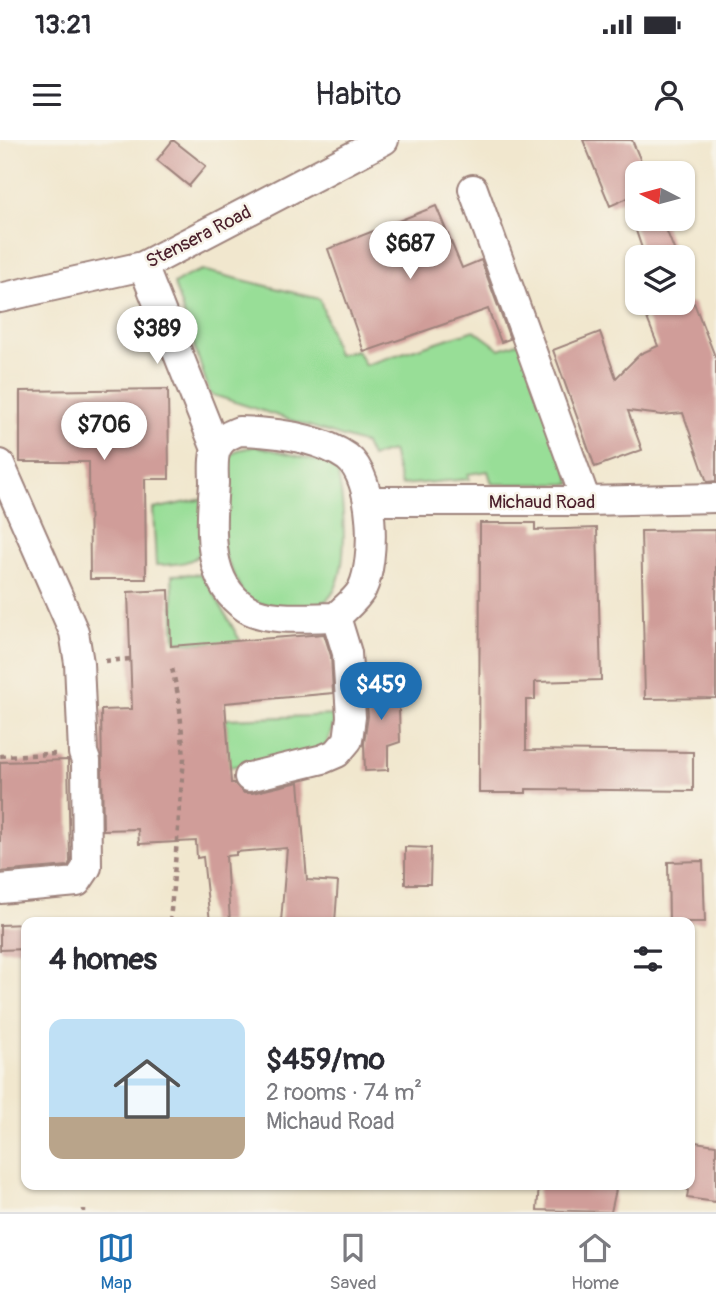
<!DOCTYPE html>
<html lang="en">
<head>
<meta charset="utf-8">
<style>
	body { margin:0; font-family:Pangolin,sans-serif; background:#f7f7f7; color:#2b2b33; height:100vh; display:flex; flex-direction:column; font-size:26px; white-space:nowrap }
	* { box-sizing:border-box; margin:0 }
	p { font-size:23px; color:#7c7c81 }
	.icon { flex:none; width:38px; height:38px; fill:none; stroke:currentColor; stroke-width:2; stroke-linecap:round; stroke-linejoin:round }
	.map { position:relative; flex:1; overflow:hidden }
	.details { position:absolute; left:21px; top:777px; width:674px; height:273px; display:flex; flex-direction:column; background:#fff; border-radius:14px; box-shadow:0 2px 5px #0004 }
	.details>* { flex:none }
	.needle { width:46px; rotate:276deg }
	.buttons { position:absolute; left:625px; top:21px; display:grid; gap:14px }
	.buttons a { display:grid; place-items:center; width:70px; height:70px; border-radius:14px; background:#fff; box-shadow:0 2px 5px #0004; font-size:35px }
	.price { position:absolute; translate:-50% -60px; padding:0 16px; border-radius:24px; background:#fff; color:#222; font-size:23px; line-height:46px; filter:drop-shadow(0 2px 4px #0008) }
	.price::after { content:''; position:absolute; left:50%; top:42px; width:21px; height:16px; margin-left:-10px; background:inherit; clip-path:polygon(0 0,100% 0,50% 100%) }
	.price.current { background:#1f6fb2; color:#fff }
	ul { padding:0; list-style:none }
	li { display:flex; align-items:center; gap:21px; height:175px; padding:0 28px }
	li+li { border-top:2px solid #e1e1e2 }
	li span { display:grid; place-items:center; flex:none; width:196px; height:140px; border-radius:14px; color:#555 }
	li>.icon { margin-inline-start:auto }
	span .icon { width:84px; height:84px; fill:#fffc; stroke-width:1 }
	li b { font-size:30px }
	h2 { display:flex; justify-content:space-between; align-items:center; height:84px; padding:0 28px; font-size:30px }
	.status { display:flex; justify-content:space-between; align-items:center; height:49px; padding:0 35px; background:#fff; direction:ltr }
	.status svg { height:19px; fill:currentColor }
	header { display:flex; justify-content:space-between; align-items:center; height:91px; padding:0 28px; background:#fff; font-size:32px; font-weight:600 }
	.menu { display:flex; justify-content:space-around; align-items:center; height:98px; border-top:2px solid #e1e1e2; background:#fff; font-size:19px; color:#7c7c81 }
	.menu a { display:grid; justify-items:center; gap:4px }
	.menu .current { color:#1f6fb2 }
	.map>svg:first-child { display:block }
</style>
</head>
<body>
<div class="status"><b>13:21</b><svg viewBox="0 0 49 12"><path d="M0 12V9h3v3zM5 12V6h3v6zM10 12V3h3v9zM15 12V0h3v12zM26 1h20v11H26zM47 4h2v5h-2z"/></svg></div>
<header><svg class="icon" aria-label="menu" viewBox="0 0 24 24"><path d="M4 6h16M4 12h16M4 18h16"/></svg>Habito<svg class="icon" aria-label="person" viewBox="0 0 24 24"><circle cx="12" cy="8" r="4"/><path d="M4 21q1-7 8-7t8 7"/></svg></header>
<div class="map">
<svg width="716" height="1072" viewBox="0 0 716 1072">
	<rect width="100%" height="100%" fill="#f7f3e8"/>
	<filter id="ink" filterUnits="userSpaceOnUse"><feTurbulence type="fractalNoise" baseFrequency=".0143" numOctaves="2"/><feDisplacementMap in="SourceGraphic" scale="14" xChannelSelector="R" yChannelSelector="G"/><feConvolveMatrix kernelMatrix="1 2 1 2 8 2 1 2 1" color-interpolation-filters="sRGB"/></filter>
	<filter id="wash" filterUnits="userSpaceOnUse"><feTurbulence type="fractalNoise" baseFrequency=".00686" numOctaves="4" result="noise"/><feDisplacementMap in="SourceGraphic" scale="28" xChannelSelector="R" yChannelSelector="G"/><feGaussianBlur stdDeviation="1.57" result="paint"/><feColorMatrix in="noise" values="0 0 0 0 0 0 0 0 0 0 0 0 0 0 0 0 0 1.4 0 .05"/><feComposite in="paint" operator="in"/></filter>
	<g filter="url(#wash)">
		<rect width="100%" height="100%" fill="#f1e7ce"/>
		<!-- green -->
		<path fill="#98de97" stroke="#717e61" stroke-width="2" d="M202,130l118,29 17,56 20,-5 8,15 109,-35 26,19 23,-8 49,143h-80l-4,-13 -20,3 1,5 -68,6 -9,-34 -21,6 -6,-13 -155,-50 -36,-110 15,-9z
			M256,306l71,17 10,8c7,28 16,117 -15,132 -18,9 -56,1 -75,-1l-24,-49 2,-93 13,-10z
			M203,359c2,47 11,66 -47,66l-3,-56z
			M200,434l12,16 30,54 -67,-2 -3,-67z
			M337,575l-11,31 -48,15 -50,6 -2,-48z"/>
		<g id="blocks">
			<!-- building -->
			<path fill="#d09d99" d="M173,0l33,26 -17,20 -32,-26z
				M583,0h49l14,33h-9v21l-27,12z
				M436,66l26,62 19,-8 29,79 -9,3 -13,-33 -124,43 -36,-103z
				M632,79h30l15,38h-32z
				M641,163h53l22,56v122l-9,1 -24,-69 -21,2 -34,-4 14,39 -47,17 -42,-117 47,-18 16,46 24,-24 18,-8z
				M168,249l1,90h-24l1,100h-56l-1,-117h-69v-71z
				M480,383h55v7l62,-2 4,152 -66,2v18h-9v50l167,2v39l-167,-2v4h-47z
				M716,390v168l-71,1 -4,-168z
				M169,450l2,56 153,-12 7,22 2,37 -108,10 6,80h3l10,10h8l47,-11 8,98 31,2 -3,40h-54l6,-74 -51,4v3l-10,1 4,66h-20l-7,-65 -6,1 -1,-17 -57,3 -1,-15 -35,1 -2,-120 31,-1 -4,-117z
				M398,538l2,64 -12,4v24l-23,1 -1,-28 4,-27 -3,-37z
				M68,620l2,102 -2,4 -68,6v-110z
				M405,707l26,1 -1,36h-25z
				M703,721l2,61h-36l-1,-60z
				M26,784v25l-26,1v-25z
				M695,1002l21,3v57l-29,-4z
				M539,1045h78l-6,27 -74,-2z"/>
		</g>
	</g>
	<g filter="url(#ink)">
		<use href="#blocks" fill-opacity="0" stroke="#9e837c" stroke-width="2"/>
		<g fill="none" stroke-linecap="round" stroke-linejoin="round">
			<!-- minor casing -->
			<g stroke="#9e837c" stroke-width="32">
				<path id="minor" d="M473,49l113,312
					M143,126l73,183
					M0,158l143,-32 241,-126
					M239,291c34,1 79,6 108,26 28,21 29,103 15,132 -5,10 -18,20 -26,28 -25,0 -68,5 -90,-9 -41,-26 -35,-83 -32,-125 0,-11 -2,-28 4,-37 5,-9 12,-11 21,-15z
					M0,324l74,168 5,31 4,90 3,8 1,106 -10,15 -77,7
					M369,361h217l130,-3
					M249,637l74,-18 14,-6 11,-13 3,-23 -4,-64 -11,-36"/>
			</g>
			<!-- path -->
			<path stroke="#9e837c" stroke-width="4.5" stroke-dasharray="5 5" stroke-linecap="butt" d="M105,521l25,-2
				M0,616l55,-2
				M170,782l14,-164 -5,-59 -8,-35
				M84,1072v-3"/>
			<!-- minor -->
			<use href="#minor" stroke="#fff" stroke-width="28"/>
		</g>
	</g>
	<g text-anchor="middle" stroke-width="5" stroke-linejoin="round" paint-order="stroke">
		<!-- street labels -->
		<g font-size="19" fill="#4a1f2b" stroke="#f7f3e8">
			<text transform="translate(198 96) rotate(-27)" y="7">Stensera Road</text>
			<text x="542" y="368">Michaud Road</text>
		</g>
	</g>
</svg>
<div class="buttons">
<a><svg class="needle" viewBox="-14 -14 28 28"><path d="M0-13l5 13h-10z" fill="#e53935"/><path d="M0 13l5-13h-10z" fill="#7c7c81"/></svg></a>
<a><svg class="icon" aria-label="layers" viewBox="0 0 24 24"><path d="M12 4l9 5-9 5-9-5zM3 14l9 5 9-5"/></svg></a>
</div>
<b class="price" style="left:410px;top:141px">$687</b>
<b class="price" style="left:157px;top:226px">$389</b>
<b class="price" style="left:104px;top:322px">$706</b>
<b class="price current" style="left:381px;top:582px">$459</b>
<section class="details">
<h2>4 homes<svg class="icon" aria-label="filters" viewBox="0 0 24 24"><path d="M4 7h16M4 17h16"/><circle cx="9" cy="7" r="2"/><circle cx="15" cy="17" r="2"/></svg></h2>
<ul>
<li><span style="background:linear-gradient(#bfe0f5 70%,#b9a48a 0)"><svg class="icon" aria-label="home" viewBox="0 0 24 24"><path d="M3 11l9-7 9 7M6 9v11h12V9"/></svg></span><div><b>$459/mo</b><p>2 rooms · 74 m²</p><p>Michaud Road</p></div></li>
</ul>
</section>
</div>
<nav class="menu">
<a class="current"><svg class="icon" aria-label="map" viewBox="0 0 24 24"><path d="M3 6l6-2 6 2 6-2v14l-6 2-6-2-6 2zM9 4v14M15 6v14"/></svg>Map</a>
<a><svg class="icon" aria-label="saved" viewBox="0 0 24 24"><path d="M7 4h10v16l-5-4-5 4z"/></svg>Saved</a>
<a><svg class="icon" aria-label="home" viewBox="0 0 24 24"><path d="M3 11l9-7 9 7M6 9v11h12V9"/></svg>Home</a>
</nav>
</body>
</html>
